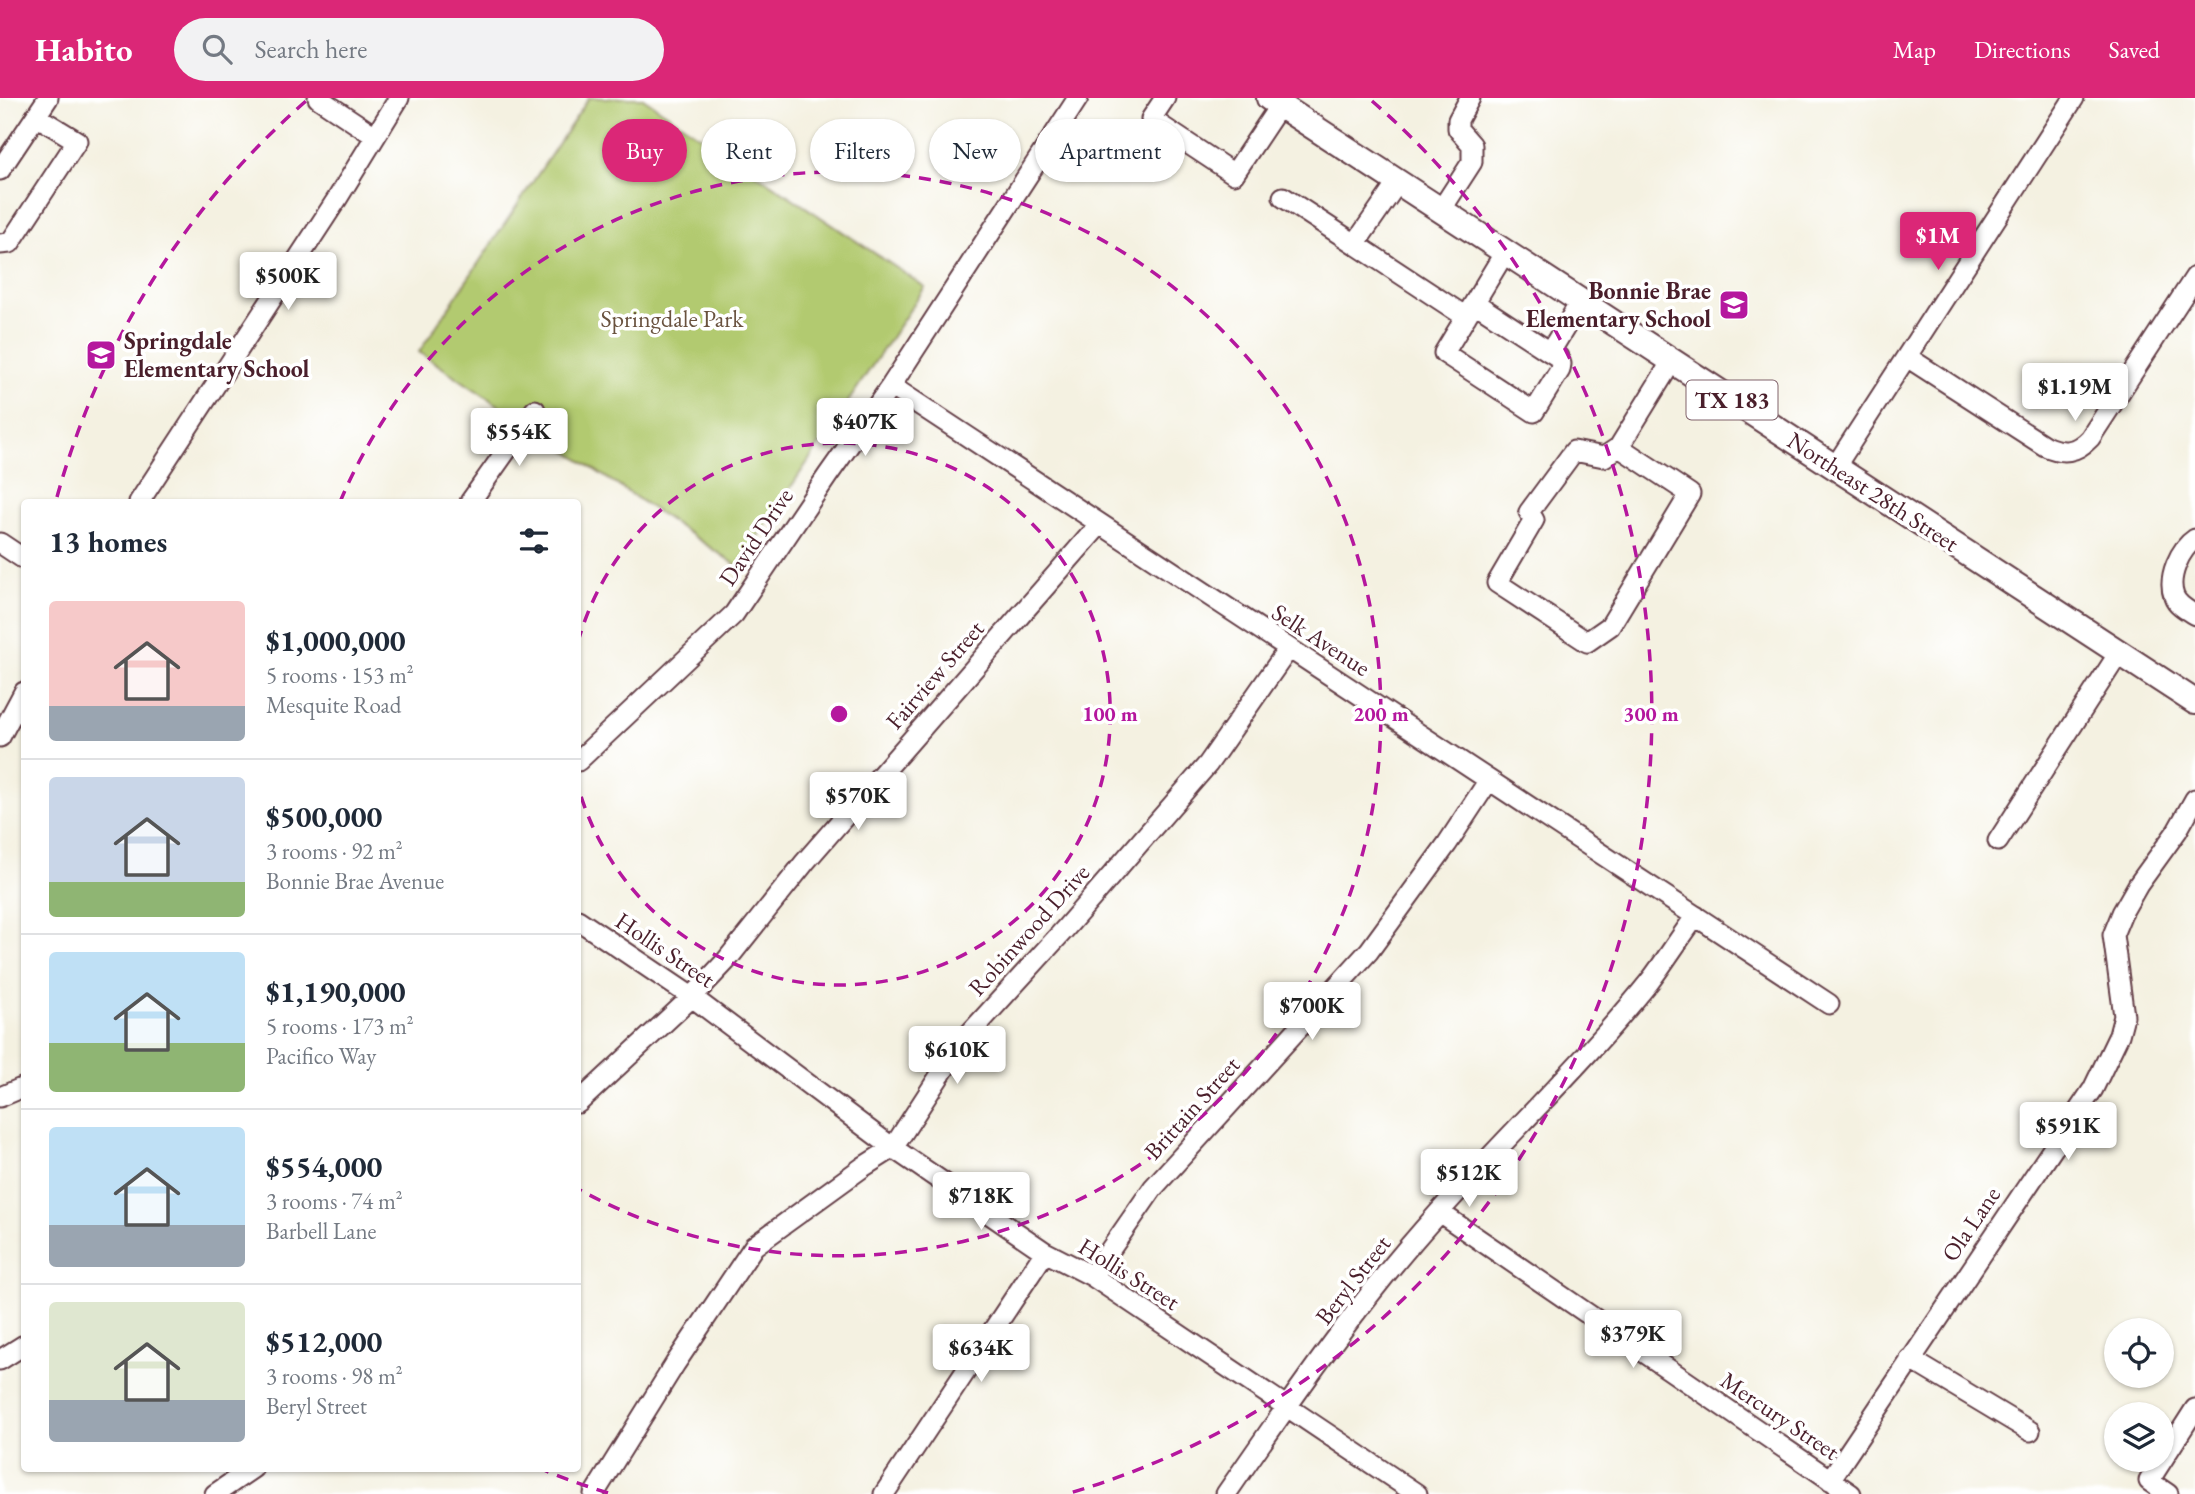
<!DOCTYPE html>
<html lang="en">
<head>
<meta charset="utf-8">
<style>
	body { margin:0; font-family:"EB Garamond",serif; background:#f2f2f3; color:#1f2937; height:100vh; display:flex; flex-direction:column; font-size:26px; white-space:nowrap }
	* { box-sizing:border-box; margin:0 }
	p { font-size:23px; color:#747a83 }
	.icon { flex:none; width:38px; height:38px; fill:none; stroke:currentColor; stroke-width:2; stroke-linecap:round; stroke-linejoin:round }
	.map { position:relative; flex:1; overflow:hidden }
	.sheet { position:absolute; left:21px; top:401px; width:560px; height:973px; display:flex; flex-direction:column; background:#fff; border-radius:7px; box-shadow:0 2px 5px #0004 }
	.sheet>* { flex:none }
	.banner { position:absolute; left:602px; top:21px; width:665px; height:63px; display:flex; gap:14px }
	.controls { position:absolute; left:2104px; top:1220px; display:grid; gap:14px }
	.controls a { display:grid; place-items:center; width:70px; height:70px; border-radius:50%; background:#fff; box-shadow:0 2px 5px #0004; font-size:35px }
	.price { position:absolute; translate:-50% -60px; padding:0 16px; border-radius:7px; background:#fff; color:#222; font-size:23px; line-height:46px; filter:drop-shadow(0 2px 4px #0008) }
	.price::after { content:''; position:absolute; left:50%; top:42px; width:21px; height:16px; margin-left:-10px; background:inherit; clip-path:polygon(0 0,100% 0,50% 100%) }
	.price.selected { background:#db2777; color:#fff }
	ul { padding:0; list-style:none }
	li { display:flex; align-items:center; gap:21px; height:175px; padding:0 28px }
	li+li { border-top:2px solid #e0e1e3 }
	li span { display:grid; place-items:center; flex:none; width:196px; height:140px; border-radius:7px; color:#555 }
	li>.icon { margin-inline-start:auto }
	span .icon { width:84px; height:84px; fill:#fffc; stroke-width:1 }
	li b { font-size:30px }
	h2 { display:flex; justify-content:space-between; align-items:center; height:84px; padding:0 28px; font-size:30px }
	.chip { padding:0 24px; border-radius:32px; background:#fff; box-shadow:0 2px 5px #0004; font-size:24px; line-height:63px }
	.chip.selected { background:#db2777; color:#fff }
	header { display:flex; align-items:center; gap:42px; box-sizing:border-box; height:98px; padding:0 35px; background:#db2777; color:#fff }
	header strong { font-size:33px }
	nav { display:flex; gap:38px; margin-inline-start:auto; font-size:24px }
	.search { width:490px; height:63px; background:#f2f2f3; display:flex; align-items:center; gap:18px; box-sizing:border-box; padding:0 24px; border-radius:38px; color:#747a83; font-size:26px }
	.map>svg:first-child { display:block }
</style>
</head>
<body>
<header>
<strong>Habito</strong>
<div class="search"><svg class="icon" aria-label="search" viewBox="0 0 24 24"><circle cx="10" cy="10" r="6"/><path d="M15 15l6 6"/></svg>Search here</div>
<nav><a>Map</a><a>Directions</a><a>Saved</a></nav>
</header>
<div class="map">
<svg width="2195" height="1396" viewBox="0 0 2195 1396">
	<rect width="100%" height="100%" fill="#fff"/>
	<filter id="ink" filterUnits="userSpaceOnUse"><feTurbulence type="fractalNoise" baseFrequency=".0143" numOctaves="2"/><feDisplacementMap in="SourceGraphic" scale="14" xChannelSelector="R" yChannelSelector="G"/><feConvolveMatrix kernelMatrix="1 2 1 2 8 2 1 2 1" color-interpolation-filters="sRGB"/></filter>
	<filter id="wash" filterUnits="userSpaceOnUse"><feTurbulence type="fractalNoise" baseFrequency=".00686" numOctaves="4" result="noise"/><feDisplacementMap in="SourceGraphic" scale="28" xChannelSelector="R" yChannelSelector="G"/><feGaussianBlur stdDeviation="1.57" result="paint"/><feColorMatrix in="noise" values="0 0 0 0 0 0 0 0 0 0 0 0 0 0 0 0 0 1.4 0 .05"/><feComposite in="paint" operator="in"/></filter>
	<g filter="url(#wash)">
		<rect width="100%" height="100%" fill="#f4f1e1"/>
		<!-- green -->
		<path fill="#b2ca6f" stroke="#7e744d" stroke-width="2" d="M589,0h54l282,189 -187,279 -319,-214z"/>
	</g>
	<g filter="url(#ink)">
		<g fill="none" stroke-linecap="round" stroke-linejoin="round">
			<!-- minor casing -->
			<g stroke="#643e46" stroke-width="23">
				<path id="minor" d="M318,0l57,38
					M1165,0l-14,21 83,55 46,-69
					M0,72l48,-72
					M1283,99l72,47 43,-62
					M1441,112l31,-48v-17l-14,-16v-9l12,-22
					M0,146l10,-1 67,-102 -41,-25
					M1355,146l111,73
					M1505,154l-61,101 90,59 26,-42 1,-6 -3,-7 -8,-5 31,-51
					M1475,205l75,49
					M1907,259l138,89c18,8 31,7 45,-8l105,-161
					M891,288l938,618
					M1619,349l-15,10 -30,-6 -45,61 5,8 -37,63 90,59 23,-16 80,-132 -71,-47 53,-86
					M1835,369l239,-369
					M139,404l198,-303 62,-101
					M470,404l65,-92
					M2195,441c-15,10 -28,38 -21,57 3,9 13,14 21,19
					M0,445l24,16
					M0,639l24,-45
					M578,663l156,-147 94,-139 63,-89 187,-288
					M1998,743l121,-188
					M578,822l114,77 201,151 152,104 47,24 325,218
					M0,999l24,-10
					M578,1005l114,-106 34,-36 79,-99 295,-338
					M1439,1114l412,282
					M1092,1178l61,-88 216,-237 78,-107 42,-64
					M1910,1261l120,72
					M0,1262l24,-15
					M1830,1382l263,-391 26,-54 5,-19 -11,-81 9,-22 16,-28 39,-54 18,-32
					M215,1396l38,-26
					M594,1396l81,-130 79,-118 109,-79 30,-19 68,-105 103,-113 144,-166 81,-116
					M884,1396l161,-242
					M1226,1396c67,-97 134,-195 214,-283 69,-77 145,-149 210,-230 16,-21 30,-44 46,-65
					M2168,1396l-19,-13 46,-72"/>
			</g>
			<!-- major casing -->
			<g stroke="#643e46" stroke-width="28">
				<path id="major" d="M1269,0l926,604"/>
			</g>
			<!-- minor -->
			<use href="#minor" stroke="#fff" stroke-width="19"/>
			<!-- major -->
			<use href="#major" stroke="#fff" stroke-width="24"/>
		</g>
	</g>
	<!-- distance rings -->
	<g fill="none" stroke="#b5179e" stroke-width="3.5" stroke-dasharray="12 9">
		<path d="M578 544A271 271 0 1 1 578 688"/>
		<path d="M340 404A542 542 0 1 1 580 1092"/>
		<path d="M608 1395A812 812 0 0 1 541 1371M57 399A812 812 0 0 1 306 3M1372 3A812 812 0 0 1 1070 1395"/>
	</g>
	<!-- icons -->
	<defs>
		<g id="school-square" transform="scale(1.575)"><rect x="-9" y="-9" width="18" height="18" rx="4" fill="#b5179e" stroke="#fff"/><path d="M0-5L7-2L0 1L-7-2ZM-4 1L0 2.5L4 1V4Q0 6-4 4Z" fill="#fff"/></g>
	</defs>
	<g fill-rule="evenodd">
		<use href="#school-square" x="1734" y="207"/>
		<use href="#school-square" x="101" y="257"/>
	</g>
	<g text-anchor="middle" stroke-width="7" stroke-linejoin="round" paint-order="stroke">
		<!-- shield labels -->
		<rect fill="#fff" stroke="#80626b" stroke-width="2" x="1686.5" y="282.5" width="91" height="39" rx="5"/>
		<g font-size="23" font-weight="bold" fill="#4a1f2b">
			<text x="1732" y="310">TX 183</text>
		</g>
		<!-- poi labels -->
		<g font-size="24" font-weight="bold" fill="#4a1f2b" stroke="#fff" text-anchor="end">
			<text x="1711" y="201">Bonnie Brae<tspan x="1711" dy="28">Elementary School</tspan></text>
			<text x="124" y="251" text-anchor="start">Springdale<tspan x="124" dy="28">Elementary School</tspan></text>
		</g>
		<!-- park labels -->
		<g font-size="24" fill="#69523f" stroke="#fff">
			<text x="672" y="229">Springdale Park</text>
		</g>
		<!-- street labels -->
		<g font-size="24" fill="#4a1f2b" stroke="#fff">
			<text transform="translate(1873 394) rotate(33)" y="8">Northeast 28th Street</text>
			<text transform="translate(756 439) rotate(-56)" y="8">David Drive</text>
			<text transform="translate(1321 542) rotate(33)" y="8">Selk Avenue</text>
			<text transform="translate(935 577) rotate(-49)" y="8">Fairview Street</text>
			<text transform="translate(1029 832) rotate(-48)" y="8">Robinwood Drive</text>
			<text transform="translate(665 852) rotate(34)" y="8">Hollis Street</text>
			<text transform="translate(1192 1010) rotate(-48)" y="8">Brittain Street</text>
			<text transform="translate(1971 1126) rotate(-56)" y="8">Ola Lane</text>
			<text transform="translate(1129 1176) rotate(32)" y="8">Hollis Street</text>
			<text transform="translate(1353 1182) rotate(-52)" y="8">Beryl Street</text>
			<text transform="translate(1780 1318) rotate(34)" y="8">Mercury Street</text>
		</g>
	</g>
	<circle cx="839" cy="616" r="10" fill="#b5179e" stroke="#fff" stroke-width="3.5"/>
	<g font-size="21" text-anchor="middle" font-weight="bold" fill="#b5179e" stroke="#fff" stroke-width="7" stroke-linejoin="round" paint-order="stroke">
		<text x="1110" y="623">100 m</text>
		<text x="1381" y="623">200 m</text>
		<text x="1651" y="623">300 m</text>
	</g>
</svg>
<div class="controls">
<a><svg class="icon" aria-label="locate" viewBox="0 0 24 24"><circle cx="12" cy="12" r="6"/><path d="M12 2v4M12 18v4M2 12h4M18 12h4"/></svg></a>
<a><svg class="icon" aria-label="layers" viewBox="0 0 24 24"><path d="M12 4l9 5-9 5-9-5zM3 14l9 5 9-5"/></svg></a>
</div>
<b class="price selected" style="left:1938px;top:174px">$1M</b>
<b class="price" style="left:288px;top:214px">$500K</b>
<b class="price" style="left:2075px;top:325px">$1.19M</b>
<b class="price" style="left:865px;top:360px">$407K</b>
<b class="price" style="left:519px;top:370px">$554K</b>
<b class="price" style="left:858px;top:734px">$570K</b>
<b class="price" style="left:1312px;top:944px">$700K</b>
<b class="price" style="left:957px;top:988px">$610K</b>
<b class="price" style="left:2068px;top:1064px">$591K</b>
<b class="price" style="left:1469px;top:1111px">$512K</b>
<b class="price" style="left:981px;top:1134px">$718K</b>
<b class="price" style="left:1633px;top:1272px">$379K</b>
<b class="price" style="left:981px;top:1286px">$634K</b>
<div class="banner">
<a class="chip selected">Buy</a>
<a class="chip">Rent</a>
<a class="chip">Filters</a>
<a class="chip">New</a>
<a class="chip">Apartment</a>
</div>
<section class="sheet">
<h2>13 homes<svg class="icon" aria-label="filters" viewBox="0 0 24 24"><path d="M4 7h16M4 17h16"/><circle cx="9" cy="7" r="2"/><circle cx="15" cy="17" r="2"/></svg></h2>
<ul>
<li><span style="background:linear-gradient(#f6c9c9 75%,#9aa5b1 0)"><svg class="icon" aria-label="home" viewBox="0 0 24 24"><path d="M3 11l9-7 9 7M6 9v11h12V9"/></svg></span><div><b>$1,000,000</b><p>5 rooms · 153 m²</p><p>Mesquite Road</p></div></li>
<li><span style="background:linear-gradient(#c9d6e8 75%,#8fb573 0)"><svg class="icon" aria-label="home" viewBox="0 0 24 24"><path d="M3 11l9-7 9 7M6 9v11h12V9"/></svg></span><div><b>$500,000</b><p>3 rooms · 92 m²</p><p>Bonnie Brae Avenue</p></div></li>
<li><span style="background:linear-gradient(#bfe0f5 65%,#8fb573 0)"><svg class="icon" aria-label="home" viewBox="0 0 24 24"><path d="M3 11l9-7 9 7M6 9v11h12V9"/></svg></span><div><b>$1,190,000</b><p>5 rooms · 173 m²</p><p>Pacifico Way</p></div></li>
<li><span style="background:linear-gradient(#bfe0f5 70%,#9aa5b1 0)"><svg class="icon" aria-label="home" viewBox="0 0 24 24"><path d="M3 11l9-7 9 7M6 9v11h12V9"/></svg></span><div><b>$554,000</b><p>3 rooms · 74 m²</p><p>Barbell Lane</p></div></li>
<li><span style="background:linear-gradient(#dfe7d0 70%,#9aa5b1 0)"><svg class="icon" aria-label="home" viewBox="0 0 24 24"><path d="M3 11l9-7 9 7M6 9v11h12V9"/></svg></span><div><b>$512,000</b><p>3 rooms · 98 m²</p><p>Beryl Street</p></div></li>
</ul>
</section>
</div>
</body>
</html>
